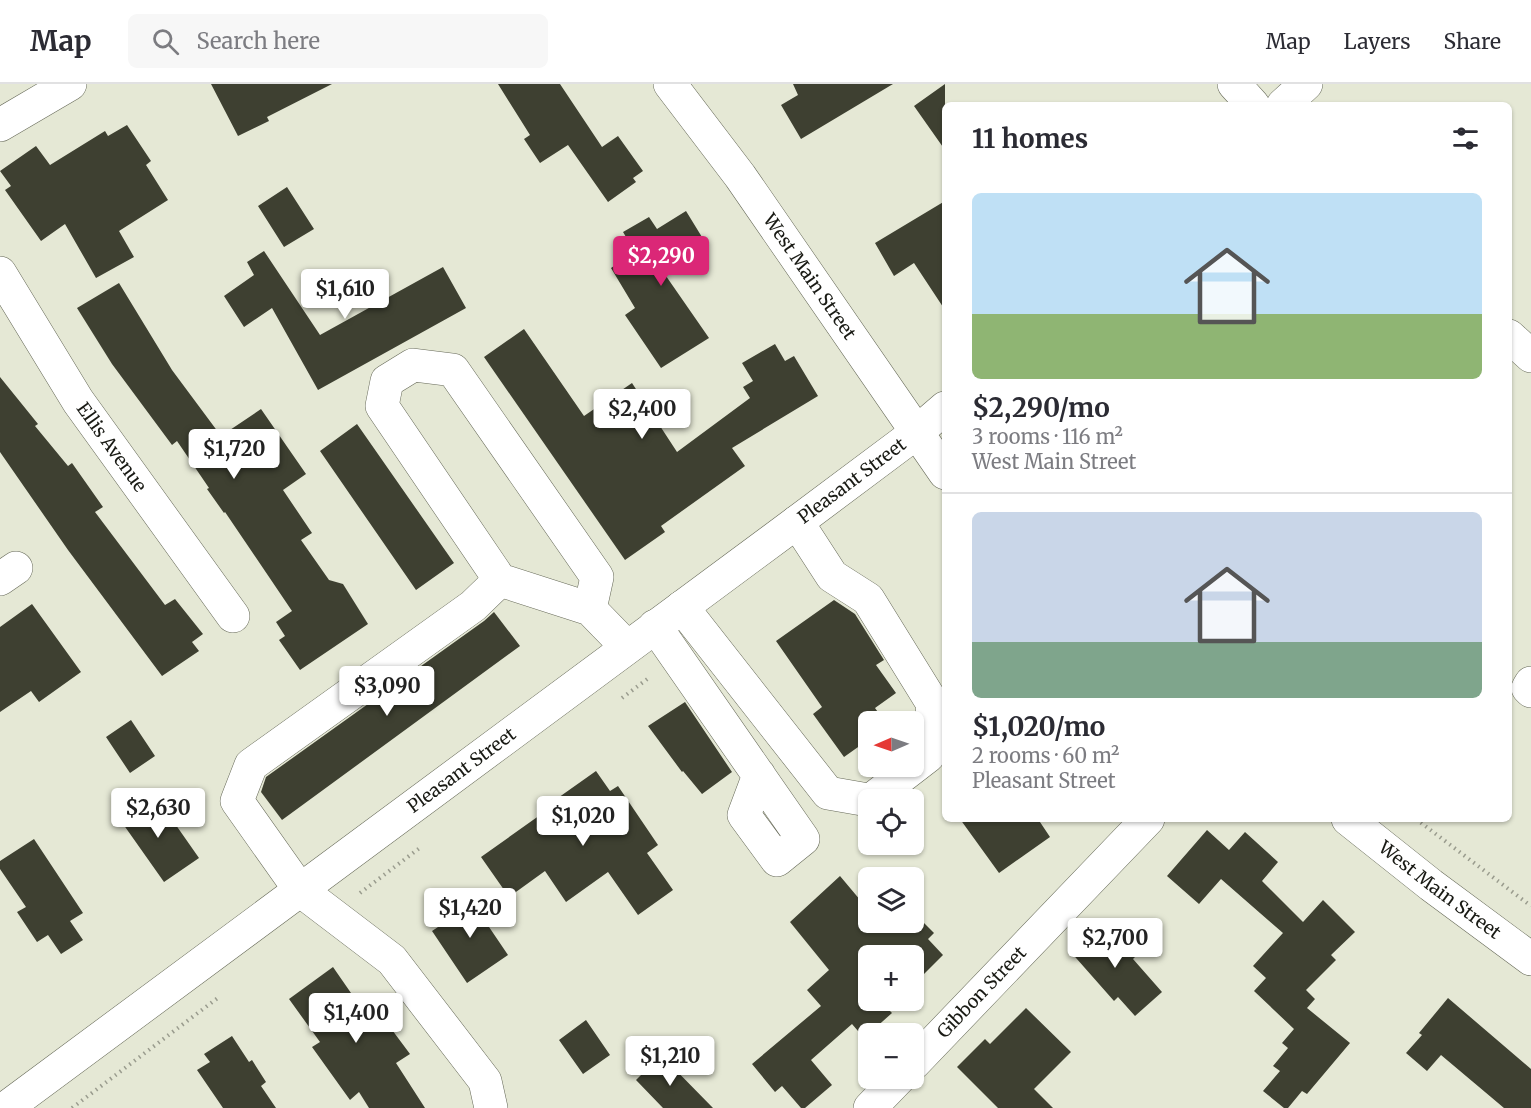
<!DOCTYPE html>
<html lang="en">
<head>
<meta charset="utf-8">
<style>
	body { margin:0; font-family:Merriweather,serif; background:#f7f7f7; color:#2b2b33; height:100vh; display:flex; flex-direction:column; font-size:22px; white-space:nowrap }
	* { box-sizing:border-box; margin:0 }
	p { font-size:20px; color:#7c7c81 }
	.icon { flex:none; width:33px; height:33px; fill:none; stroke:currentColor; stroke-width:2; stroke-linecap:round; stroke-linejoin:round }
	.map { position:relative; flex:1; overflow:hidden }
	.drawer { position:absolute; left:942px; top:18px; width:570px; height:720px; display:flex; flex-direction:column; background:#fff; border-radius:9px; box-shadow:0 2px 4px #0004 }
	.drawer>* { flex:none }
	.needle { width:39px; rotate:268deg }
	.fabs { position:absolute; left:858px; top:627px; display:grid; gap:12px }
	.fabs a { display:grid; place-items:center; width:66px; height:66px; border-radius:9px; background:#fff; box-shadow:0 2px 4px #0004; font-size:30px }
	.price { position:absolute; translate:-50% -51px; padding:0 14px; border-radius:6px; background:#fff; color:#222; font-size:20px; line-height:39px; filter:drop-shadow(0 2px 3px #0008) }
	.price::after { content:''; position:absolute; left:50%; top:36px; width:18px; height:14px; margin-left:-9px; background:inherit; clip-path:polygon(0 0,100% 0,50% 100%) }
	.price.selected { background:#db2777; color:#fff }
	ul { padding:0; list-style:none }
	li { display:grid; align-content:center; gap:12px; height:318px; padding:0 30px }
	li+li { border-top:2px solid #e1e1e2 }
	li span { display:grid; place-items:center; height:186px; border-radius:9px; color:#555 }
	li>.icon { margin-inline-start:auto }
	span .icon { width:108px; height:108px; fill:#fffc; stroke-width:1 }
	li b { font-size:26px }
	h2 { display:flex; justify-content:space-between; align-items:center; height:72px; padding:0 30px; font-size:26px }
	header { display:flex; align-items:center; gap:36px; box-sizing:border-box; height:84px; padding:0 30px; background:#fff; border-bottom:2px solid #e1e1e2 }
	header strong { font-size:28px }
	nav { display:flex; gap:33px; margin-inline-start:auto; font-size:21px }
	.search { width:420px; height:54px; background:#f7f7f7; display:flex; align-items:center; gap:15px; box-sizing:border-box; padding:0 21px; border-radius:9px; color:#7c7c81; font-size:22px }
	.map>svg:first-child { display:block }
</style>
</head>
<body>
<header>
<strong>Map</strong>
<div class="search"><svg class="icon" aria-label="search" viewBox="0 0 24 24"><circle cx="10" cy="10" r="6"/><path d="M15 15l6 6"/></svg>Search here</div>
<nav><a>Map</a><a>Layers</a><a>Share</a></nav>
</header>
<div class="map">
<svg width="1531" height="1024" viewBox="0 0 1531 1024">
	<rect width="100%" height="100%" fill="#e5e8d5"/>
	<!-- building -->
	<path fill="#3e4031" d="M211,0h121l-65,33 2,4 -31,15z
		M498,0h62l42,63 16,-11 25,35 -10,7 3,4 -28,20 -40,-57 -28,18 -16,-24 6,-4z
		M793,0h100l-92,55 -20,-34 17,-10z
		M945,0v66l-31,-44z
		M127,41l24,36 -5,4 22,35 -49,31 15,26 -38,21 -31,-54 -24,17 -36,-51 6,-4 -11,-15 36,-25 14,19 55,-34 3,5z
		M287,103l27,42 -30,18 -26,-41z
		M945,117v109l-31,-47 -20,13 -19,-33z
		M686,127l19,31 -10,6 4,8 -33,20 43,62 -48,30 -36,-53 10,-7 -24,-40 24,-16 -12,-20 26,-15 8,12z
		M264,167l56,84 123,-68 23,41 -148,82 -46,-82 -28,19 -20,-31 30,-21 -7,-13z
		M119,199l53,87 49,66 40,-27 45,65 -23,16 29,43 -11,7 28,40 14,4 25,40 -68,46 -21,-30 6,-4 -9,-14 16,-11 -67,-99 -1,1 -17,-24 2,-1 -32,-47 -5,4 -60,-81 -35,-56z
		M524,245l60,87 48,-33 45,69 73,-54 -7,-11 10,-6 -11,-18 33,-19 10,17 9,-5 24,40 -86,52 13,18 -84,60 4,6 -40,28 -141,-203z
		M0,293l38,47 -3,2 33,40 4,-3 31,44 -8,5 70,93 10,-6 28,35 -11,8 7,9 -37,25 -94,-126 -68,-98z
		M357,340l97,139 -38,27 -96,-139z
		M834,516l21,14 29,46 -8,5 20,28 -21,15 10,14h-17v18l-24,17 -31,-43 9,-7 -46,-66z
		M32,520l49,68 -42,30 -8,-11 -31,21v-85z
		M494,528l26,34 -238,174 -21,-28 5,-15 218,-156z
		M685,618l47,70 -30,22 -19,-23 -1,1 -34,-46z
		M131,636l24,36 -25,17 -24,-36z
		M596,687l14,20 8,-5 40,59 -11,8 26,37 -35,25 -30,-43 -42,30 -21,-31 -36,26 -28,-40 76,-54 -2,-3z
		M143,711l20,29 8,-6 28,40 -35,24 -48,-68z
		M960,735h78l12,18 -51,36z
		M1207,746l22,20 16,-18 33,30 -16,19 41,41 20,-22 32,32 -24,23 5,5 -30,30 9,9 -8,9 43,35 -43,51 -5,-3 -14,17h-4l-21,-17 17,-20 -7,-5 15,-18 -6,-5 12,-14 -40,-38 12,-13 -13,-12 30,-33 -62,-54 -22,25 -32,-28z
		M34,755l49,74 -13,8 13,19 -22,14 -13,-19 -11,7 -20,-30 9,-5 -26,-38v-8z
		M840,792l21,25 7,-7v28h46v-9l20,20 -6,6 15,16 -29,29v-28h-46v44h28l-8,9 4,4 -28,25 -12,-14 -41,36 21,25 -27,23h-4l-19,-22 -7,6 -23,-28 69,-58 -14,-16 22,-20 -39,-48z
		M475,810l17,26 -5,4 21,31 -41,28 -35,-52 18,-12 -4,-5z
		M1102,837l33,36 -2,2 29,33 -27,24 -17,-19 -4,4 -45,-51z
		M333,883l27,39 9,-7 41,55 -14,9 29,45h-56l-10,-16 -9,8 -38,-53 8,-5 -31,-43z
		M1448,914l83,71v39h-27l-63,-53 -14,16 -21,-18 16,-18 -3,-2z
		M1026,924l45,44 -37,37 19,19h-55l-41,-41 28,-28 5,5z
		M586,936l24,35 -27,19 -24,-34z
		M232,952l17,26 3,-2 14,22 -5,4 15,22h-53l-26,-38 13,-8 -6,-8z
		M661,971l52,53h-50l-27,-28z"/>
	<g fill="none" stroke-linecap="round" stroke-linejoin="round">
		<!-- minor casing -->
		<g stroke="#666958" stroke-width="34">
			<g id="minor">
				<path d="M1234,0l19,21"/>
				<path d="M0,41l70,-41"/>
				<path id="s1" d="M0,189l78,128 155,215"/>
				<path d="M1509,252l22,20"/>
				<path d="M797,438l35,54 36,23 65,105 -5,52 -57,44"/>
				<path d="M0,495l16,-11"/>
				<path d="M682,523l146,186 40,7"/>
				<path d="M590,525l7,-32 -144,-207 -40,-5 -26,16 -5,25 118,174 90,29 37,38"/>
				<path d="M655,542l148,213 -26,21 -33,-45 15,-40"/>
				<path d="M1531,599l-3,5 3,3"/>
				<path id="s2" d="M914,979l234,-244"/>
				<path d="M491,1024l-6,-27 -93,-121 -92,-70 -63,-89 14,-36 222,-159 27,-26"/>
				<path d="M870,1024l29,-30"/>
			</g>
		</g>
		<!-- major casing -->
		<g stroke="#666958" stroke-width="34">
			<g id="major">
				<path id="s3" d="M670,0l70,92 205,297"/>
				<path d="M1283,21l23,-21"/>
				<path id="s4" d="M1348,735l83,66 100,74"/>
				<path id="s5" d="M6,1024l791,-586 119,-89 29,-25"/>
			</g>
		</g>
		<!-- path -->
		<path stroke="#9a9c8e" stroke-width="4" stroke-dasharray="1.5 4.5" stroke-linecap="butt" d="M622,614l28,-21
			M1416,735l115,87
			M360,809l61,-46
			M72,1024l147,-111"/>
		<!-- minor -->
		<use href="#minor" stroke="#fff" stroke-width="33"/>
		<!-- major -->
		<use href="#major" stroke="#fff" stroke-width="33"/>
	</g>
	<g text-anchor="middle" stroke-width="6" stroke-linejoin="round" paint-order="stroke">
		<!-- street labels -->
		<g font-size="18" fill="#191a14" stroke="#fff">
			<text dy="6" stroke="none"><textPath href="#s3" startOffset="238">West Main Street</textPath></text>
			<text dy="6" stroke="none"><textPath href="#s1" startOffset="207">Ellis Avenue</textPath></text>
			<text dy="6" stroke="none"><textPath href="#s5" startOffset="1053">Pleasant Street</textPath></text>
			<text dy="6" stroke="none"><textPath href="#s5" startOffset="567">Pleasant Street</textPath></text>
			<text dy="6" stroke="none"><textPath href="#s4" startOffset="116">West Main Street</textPath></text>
			<text dy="6" stroke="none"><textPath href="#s2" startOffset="98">Gibbon Street</textPath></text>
		</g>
	</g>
</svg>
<div class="fabs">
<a><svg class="needle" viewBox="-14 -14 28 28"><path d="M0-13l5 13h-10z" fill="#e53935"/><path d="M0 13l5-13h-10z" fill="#7c7c81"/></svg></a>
<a><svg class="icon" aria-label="locate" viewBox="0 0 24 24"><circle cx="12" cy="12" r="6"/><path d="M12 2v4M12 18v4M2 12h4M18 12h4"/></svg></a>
<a><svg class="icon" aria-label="layers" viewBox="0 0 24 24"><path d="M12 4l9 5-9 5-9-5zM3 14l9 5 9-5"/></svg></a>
<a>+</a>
<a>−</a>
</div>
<b class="price selected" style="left:661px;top:203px">$2,290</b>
<b class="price" style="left:345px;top:236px">$1,610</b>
<b class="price" style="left:642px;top:356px">$2,400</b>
<b class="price" style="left:234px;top:396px">$1,720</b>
<b class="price" style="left:387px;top:633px">$3,090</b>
<b class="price" style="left:158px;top:755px">$2,630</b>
<b class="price" style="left:583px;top:763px">$1,020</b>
<b class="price" style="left:470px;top:855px">$1,420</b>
<b class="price" style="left:1115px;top:885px">$2,700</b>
<b class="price" style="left:356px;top:960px">$1,400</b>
<b class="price" style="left:670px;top:1003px">$1,210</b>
<section class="drawer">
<h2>11 homes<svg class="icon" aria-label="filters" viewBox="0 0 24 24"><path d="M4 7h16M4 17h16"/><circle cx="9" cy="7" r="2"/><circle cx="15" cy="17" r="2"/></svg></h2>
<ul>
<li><span style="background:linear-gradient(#bfe0f5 65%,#8fb573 0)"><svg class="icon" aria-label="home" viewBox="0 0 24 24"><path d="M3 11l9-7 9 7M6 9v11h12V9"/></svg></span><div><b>$2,290/mo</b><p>3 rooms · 116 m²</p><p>West Main Street</p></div></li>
<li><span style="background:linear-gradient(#c9d6e8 70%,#7fa58c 0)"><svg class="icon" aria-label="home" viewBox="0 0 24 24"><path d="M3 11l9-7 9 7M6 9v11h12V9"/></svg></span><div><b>$1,020/mo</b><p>2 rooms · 60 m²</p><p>Pleasant Street</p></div></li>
</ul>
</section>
</div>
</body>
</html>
